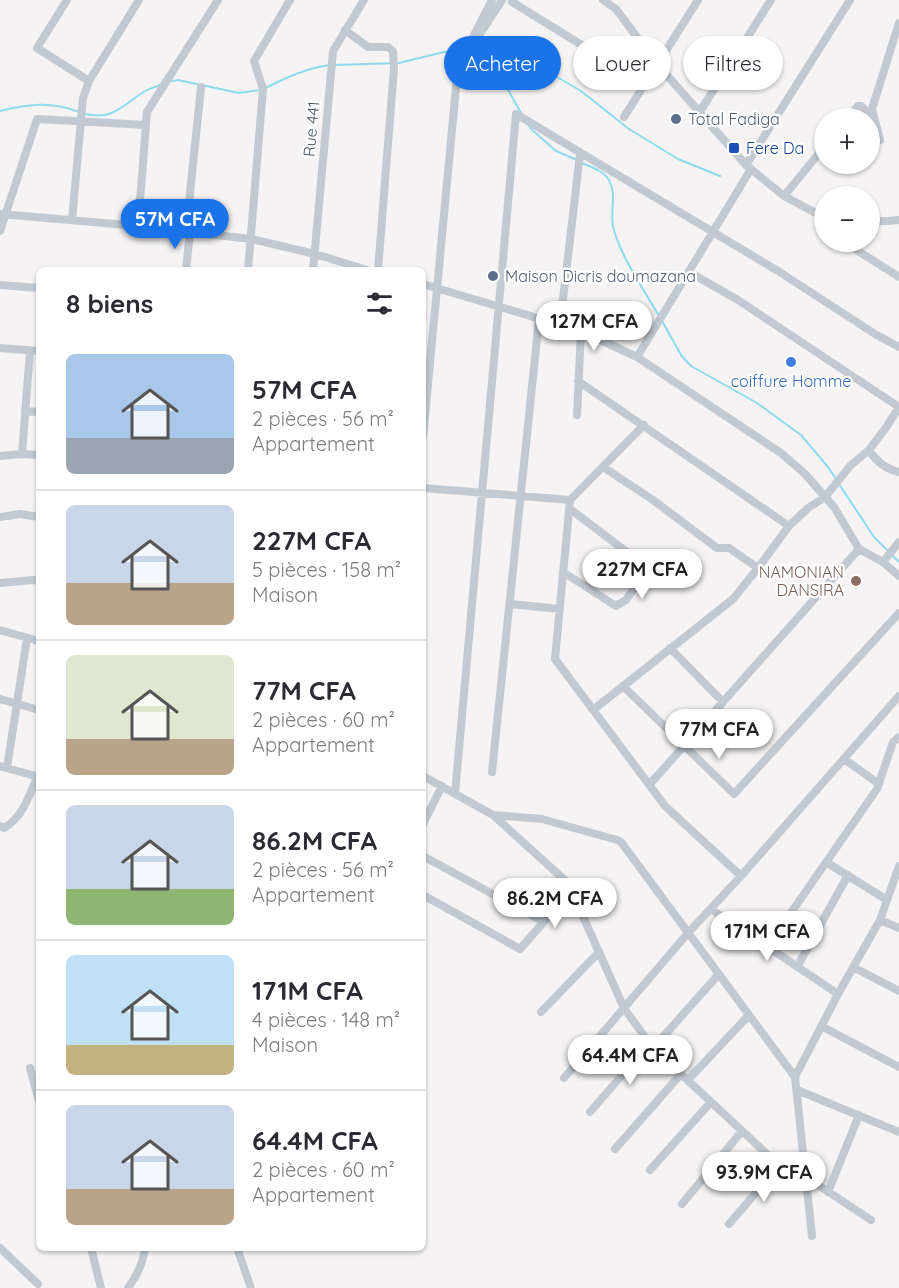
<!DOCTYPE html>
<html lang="fr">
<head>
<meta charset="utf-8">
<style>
	body { margin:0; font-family:Quicksand,sans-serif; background:#f7f7f7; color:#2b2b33; height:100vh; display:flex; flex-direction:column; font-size:22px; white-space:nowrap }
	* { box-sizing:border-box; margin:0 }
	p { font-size:20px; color:#7c7c81 }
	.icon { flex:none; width:33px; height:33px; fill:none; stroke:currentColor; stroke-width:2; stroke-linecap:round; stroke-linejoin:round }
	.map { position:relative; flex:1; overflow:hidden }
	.details { position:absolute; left:36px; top:267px; width:390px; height:984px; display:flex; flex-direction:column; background:#fff; border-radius:9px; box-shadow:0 2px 4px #0004 }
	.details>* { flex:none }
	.top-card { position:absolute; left:444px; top:36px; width:364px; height:54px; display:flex; gap:12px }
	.fabs { position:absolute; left:814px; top:108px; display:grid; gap:12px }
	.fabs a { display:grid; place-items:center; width:66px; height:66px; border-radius:50%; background:#fff; box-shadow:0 2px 4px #0004; font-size:30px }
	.price { position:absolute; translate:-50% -51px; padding:0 14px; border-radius:21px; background:#fff; color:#222; font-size:20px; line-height:39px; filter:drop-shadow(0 2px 3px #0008) }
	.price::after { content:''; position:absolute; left:50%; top:36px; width:18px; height:14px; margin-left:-9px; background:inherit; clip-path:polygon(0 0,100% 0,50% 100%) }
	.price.selected { background:#1a73e8; color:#fff }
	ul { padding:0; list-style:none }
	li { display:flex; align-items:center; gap:18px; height:150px; padding:0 30px }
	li+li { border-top:2px solid #e1e1e2 }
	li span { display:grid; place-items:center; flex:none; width:168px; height:120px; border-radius:9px; color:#555 }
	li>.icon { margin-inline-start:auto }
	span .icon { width:72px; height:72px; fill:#fffc; stroke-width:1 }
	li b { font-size:26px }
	h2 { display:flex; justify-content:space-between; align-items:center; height:72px; padding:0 30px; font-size:26px }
	.tag { padding:0 21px; border-radius:27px; background:#fff; box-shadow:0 2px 4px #0004; font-size:21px; line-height:54px }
	.tag.selected { background:#1a73e8; color:#fff }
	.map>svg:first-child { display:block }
</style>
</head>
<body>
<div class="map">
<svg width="899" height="1288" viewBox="0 0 899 1288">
	<rect width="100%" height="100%" fill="#f5f3f3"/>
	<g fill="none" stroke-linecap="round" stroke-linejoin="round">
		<!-- stream -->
		<path stroke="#90daee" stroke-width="2" d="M469,51l33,-3 38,19 41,24 48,38 49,30 42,17
			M447,53l12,4
			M464,60l42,26 15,27
			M335,65l64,-2 45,-11 19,-1
			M168,82l10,-2 61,13 21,-3
			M265,88c21,-10 41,-20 65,-23
			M0,111c29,-7 51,-10 79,1
			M85,114c27,6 36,-7 57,-21 5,-4 12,-5 18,-8
			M529,126l2,3 25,22 21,9
			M582,163c9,4 22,8 27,17 8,15 1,30 4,46 6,28 31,64 46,90
			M662,321l19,34 10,11 66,37 44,32 27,32 8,12
			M839,484l35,53 14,14
			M892,555l7,7"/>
		<!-- street -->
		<path stroke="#c1cad2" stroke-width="8" d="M67,0l-30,48 52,33
			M514,0l-2,2 133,82
			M603,0l13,9 41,55 89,101 38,31 41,22
			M345,30l23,17h20l5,4 1,17 -16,202
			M480,34l22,-34
			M699,113l72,-113
			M624,117l74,-117
			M848,118l10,-12h3l11,10
			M880,140l-8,-31 27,-86
			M746,165l104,-165
			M784,196l41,-50
			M0,214l138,12 113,13 64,15 52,16
			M72,220l11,-122 6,-17 50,-81
			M870,221h19l10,-1
			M138,226l9,-114 71,-112
			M0,231l37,-112 109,6
			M186,232l15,-145
			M844,242l55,35
			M186,270l4,-38
			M248,270l15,-181 -9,-28 36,-61
			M313,270l20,-219 31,-51
			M689,272l49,28 161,107
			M423,284l158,47 56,26 144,96 24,21 29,33 25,42 24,13 16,14
			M0,285l39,3
			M560,325l20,-171
			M0,348l39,3
			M637,357l114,-188
			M578,381l211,145
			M25,411l14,1
			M577,415l4,-84
			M644,425l-74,75 -15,159 110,147 76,70
			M423,437l35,-371 34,-66
			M869,450c7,11 16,19 30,22
			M22,454l8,-103
			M0,456l22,-2 17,1
			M603,467l50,33 64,48h12l29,20
			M423,488l147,12
			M0,517l20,-3 19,3
			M883,562l16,-20
			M563,572l53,34 10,-6 22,-32 -78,-59
			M0,583l33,-3 6,1
			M510,604l50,5
			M0,630l39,11
			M670,648l53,54
			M623,686l111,108 165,-181
			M0,699l39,11
			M593,710l140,-111 25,-31 31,-42 19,-18 17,-11 26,-32 18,-15 18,-24 12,-19
			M844,759l35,25
			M0,766l39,11
			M7,768l20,-130
			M492,772l47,-453
			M423,776l70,39 75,68 56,125 29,40 130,121 23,8 65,43
			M650,784l209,-235
			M455,794l61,-680 262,157 97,63 24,13
			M493,815l49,4 75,21 4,2 174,235 17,159
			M423,824l19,-38
			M0,826l4,2c19,-11 25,-32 33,-51
			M423,856l121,66
			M826,862l61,38
			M423,895l97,54 51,-58
			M711,909l127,85
			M788,917l89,-128 16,-47 6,-5
			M880,920l19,8
			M797,967l51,-92
			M853,967l46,24
			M541,1012l58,-60
			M821,1026l78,41
			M653,1048l66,-74
			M30,1068l9,33
			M795,1077l43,-83 42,-74 19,-54
			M564,1078l124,-145 53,-57 158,-180
			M688,1080l61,-65
			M797,1090l102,42
			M590,1112l60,-69
			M615,1149l66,-75
			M650,1170l61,-68
			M828,1192l31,-77
			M682,1204l60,-73
			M729,1224l50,-58
			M0,1248l38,36
			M91,1248l10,40
			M237,1248l14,40
			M128,1288c9,-12 15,-25 17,-40"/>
	</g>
	<!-- markers -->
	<g fill="#5c6f8a" stroke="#fff" stroke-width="2">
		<circle cx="676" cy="119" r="6"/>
		<circle cx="493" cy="276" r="6"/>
	</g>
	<rect fill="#1a4fb4" stroke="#fff" stroke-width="2" x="728" y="142" width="12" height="12" rx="3"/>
	<circle fill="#3f7fe0" stroke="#fff" stroke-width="2" cx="791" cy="362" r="6"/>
	<circle fill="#8d6e63" stroke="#fff" stroke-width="2" cx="856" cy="581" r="6"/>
	<g text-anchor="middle" stroke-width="4.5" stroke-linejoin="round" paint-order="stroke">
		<!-- service labels -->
		<g font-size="16" fill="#4e5e75" stroke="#fff" text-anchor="start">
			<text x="688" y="125">Total Fadiga</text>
			<text x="505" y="282">Maison Dicris doumazana</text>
		</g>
		<!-- street labels -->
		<g font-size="16" fill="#4a5661" stroke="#fff">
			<text transform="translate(311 129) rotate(-85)" y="6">Rue 441</text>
		</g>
		<!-- transit labels -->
		<g font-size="16" fill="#164399" stroke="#fff" text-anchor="start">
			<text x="746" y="154">Fere Da</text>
		</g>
		<!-- shop labels -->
		<g font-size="16" fill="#366cbe" stroke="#fff">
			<text x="791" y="387">coiffure Homme</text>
		</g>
		<!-- education labels -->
		<g font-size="16" fill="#785e54" stroke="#fff" text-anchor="end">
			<text x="844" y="578">NAMONIAN<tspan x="844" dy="18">DANSIRA</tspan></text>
		</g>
	</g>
</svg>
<div class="fabs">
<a>+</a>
<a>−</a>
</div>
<b class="price selected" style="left:175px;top:250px">57M CFA</b>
<b class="price" style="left:594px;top:352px">127M CFA</b>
<b class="price" style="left:642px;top:600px">227M CFA</b>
<b class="price" style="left:719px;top:760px">77M CFA</b>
<b class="price" style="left:555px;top:929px">86.2M CFA</b>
<b class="price" style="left:767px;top:962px">171M CFA</b>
<b class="price" style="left:630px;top:1086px">64.4M CFA</b>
<b class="price" style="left:764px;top:1203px">93.9M CFA</b>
<div class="top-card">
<a class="tag selected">Acheter</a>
<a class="tag">Louer</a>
<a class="tag">Filtres</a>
</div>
<section class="details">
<h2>8 biens<svg class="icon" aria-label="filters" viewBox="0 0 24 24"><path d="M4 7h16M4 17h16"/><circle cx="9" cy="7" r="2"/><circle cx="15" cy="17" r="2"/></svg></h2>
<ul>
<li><span style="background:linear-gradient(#a9c7e8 70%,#9aa5b1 0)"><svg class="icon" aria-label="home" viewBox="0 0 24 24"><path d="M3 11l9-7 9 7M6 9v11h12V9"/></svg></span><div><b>57M CFA</b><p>2 pièces · 56 m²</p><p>Appartement</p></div></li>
<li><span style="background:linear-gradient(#c9d6e8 65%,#b9a48a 0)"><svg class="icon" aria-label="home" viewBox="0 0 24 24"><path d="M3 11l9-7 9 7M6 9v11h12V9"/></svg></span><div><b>227M CFA</b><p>5 pièces · 158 m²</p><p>Maison</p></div></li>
<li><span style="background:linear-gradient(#dfe7d0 70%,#b9a48a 0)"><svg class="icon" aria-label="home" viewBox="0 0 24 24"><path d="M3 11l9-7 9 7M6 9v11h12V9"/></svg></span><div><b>77M CFA</b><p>2 pièces · 60 m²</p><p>Appartement</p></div></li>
<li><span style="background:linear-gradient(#c9d6e8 70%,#8fb573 0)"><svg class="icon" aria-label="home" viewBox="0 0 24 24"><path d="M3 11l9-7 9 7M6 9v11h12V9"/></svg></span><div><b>86.2M CFA</b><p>2 pièces · 56 m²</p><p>Appartement</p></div></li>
<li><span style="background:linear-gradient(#bfe0f5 75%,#c2b280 0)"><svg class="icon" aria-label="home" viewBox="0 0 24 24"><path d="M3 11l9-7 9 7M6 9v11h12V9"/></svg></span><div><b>171M CFA</b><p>4 pièces · 148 m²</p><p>Maison</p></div></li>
<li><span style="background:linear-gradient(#c9d6e8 70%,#b9a48a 0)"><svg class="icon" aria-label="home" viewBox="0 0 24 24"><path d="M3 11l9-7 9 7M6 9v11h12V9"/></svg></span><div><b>64.4M CFA</b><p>2 pièces · 60 m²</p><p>Appartement</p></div></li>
</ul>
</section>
</div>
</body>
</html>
